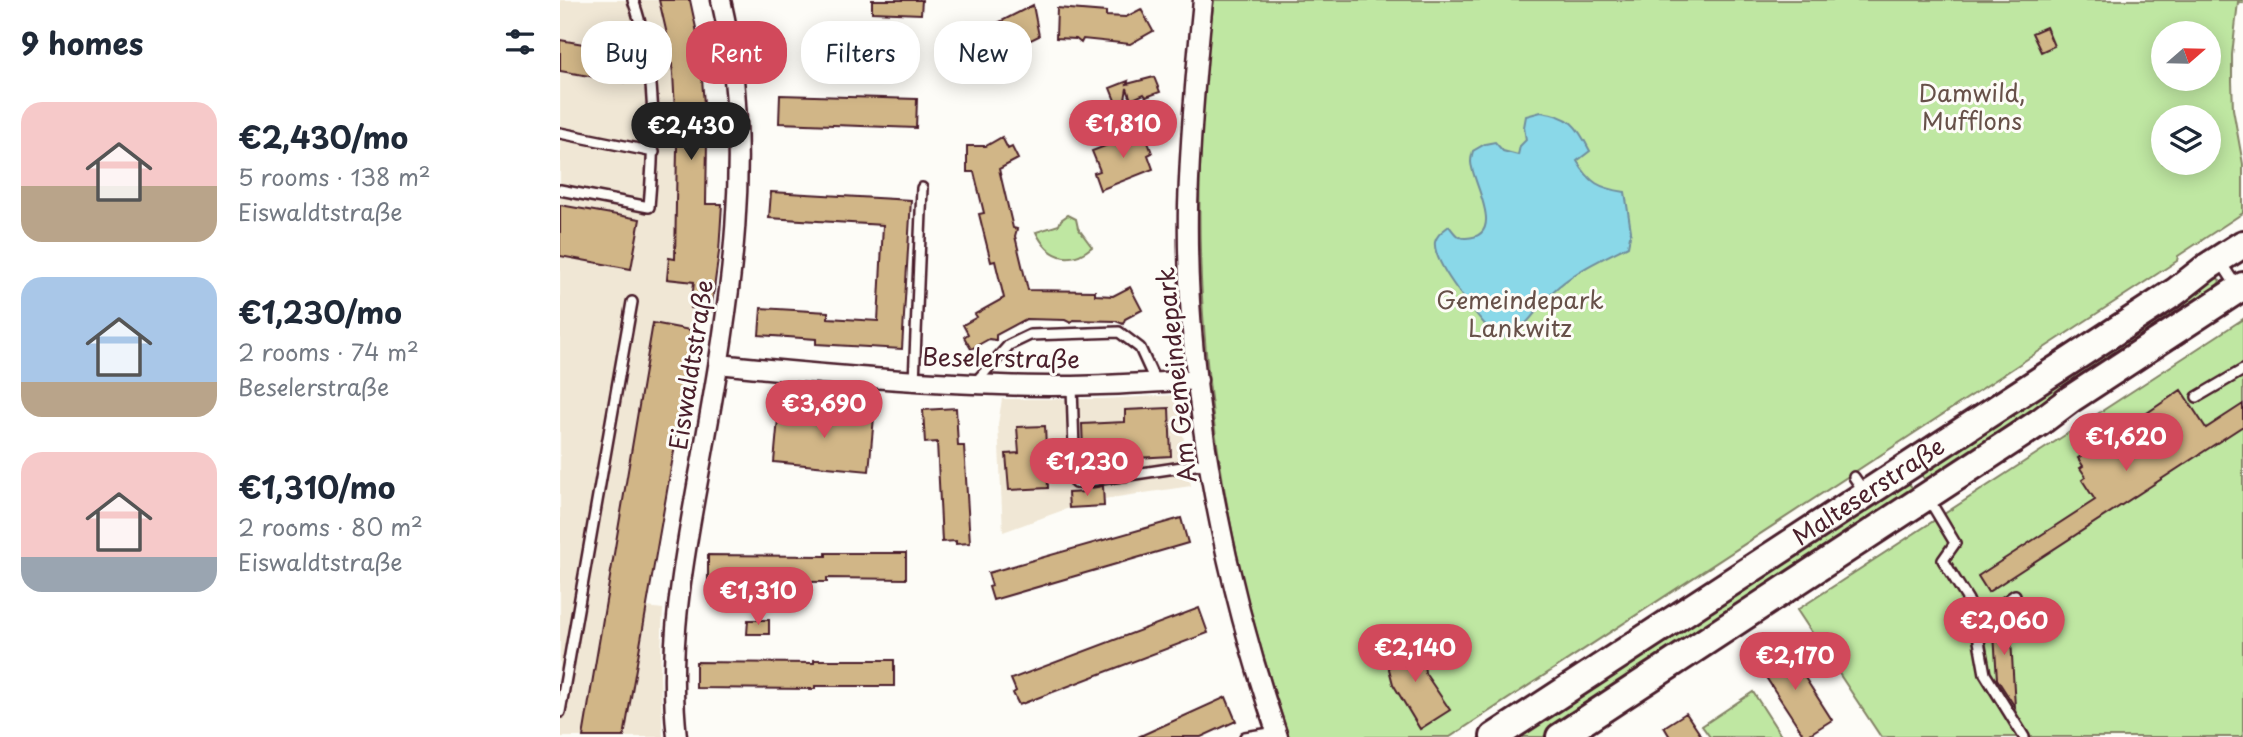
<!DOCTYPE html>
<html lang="en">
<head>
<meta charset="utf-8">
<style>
	body { margin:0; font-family:"Playpen Sans",sans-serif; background:#f6f6f7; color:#1f2937; height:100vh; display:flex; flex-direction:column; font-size:26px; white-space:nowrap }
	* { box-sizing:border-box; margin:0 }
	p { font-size:23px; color:#747a83 }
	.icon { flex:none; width:38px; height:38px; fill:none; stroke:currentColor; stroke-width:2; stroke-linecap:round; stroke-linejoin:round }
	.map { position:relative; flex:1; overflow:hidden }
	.details { display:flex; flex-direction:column; background:#fff; width:560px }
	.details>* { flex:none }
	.hud { position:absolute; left:21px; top:21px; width:665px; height:63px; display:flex; gap:14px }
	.needle { width:46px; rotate:70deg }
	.buttons { position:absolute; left:1591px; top:21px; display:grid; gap:14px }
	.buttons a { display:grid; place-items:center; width:70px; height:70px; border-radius:50%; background:#fff; box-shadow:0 4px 18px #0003; font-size:35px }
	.price { position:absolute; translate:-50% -60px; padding:0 16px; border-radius:24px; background:#d1495b; color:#fff; font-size:23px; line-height:46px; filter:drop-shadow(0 2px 4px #0008) }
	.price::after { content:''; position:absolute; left:50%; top:42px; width:21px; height:16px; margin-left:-10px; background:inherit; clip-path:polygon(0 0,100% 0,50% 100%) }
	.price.on { background:#222; color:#fff }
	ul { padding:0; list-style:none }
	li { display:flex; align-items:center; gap:21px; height:175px; padding:0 21px }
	li span { display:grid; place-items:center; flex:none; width:196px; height:140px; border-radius:21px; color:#555 }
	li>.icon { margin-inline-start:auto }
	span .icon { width:84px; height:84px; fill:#fffc; stroke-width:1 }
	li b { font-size:30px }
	h2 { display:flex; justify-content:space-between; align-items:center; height:84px; padding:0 21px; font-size:30px }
	.pill { padding:0 24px; border-radius:28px; background:#fff; box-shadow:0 4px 18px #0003; font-size:24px; line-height:63px }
	.pill.on { background:#d1495b; color:#fff }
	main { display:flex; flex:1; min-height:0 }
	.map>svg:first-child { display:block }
</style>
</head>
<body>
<main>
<section class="details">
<h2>9 homes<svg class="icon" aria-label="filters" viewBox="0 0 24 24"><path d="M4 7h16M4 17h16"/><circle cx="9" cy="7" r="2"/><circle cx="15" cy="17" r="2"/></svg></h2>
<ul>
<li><span style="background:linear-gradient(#f6c9c9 60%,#b9a48a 0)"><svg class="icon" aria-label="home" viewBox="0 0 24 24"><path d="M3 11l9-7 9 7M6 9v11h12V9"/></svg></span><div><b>€2,430/mo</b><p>5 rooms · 138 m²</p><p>Eiswaldtstraße</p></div></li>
<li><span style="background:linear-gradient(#a9c7e8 75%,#b9a48a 0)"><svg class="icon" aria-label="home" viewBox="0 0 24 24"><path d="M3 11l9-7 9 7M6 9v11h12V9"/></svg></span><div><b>€1,230/mo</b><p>2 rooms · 74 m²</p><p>Beselerstraße</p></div></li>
<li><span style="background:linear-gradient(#f6c9c9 75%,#9aa5b1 0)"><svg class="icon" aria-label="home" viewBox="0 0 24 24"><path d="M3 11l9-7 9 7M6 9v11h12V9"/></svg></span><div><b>€1,310/mo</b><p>2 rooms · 80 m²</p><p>Eiswaldtstraße</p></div></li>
</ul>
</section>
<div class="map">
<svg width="1683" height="737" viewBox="0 0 1683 737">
	<rect width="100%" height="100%" fill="#fdfcf7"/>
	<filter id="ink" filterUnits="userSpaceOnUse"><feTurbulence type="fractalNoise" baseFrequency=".0143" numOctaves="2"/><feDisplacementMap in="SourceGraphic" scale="14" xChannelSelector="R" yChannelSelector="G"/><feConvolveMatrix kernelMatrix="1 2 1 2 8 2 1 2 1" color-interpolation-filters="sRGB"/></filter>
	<g filter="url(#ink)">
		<!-- built -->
		<path fill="#f0e7d5" d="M0,0h130l9,39 4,31 4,71 -1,62 16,1 -2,35h-16l-2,23 16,1 -3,22h-1l-3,26 -13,-1 -51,297 16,2 -3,67 3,61h-103z
			M617,395l14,91 -87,13v7l-35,2 -66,24 -5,-108 4,-25h101z"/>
		<!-- green -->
		<path fill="#bfe7a2" stroke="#848366" stroke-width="2" fill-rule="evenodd" d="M654,0h1029v3l-5,-1 -6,53v26l1,28 10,55v49l-65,43 -1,5 -727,476h-161c-18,-55 -36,-111 -49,-168 -41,-186 -53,-379 -26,-569zM1603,33h45v46h-45zM1603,117h45v46h-45z
			M320,34l32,6c4,15 1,24 -6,38h-28l-13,-17z
			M508,215l8,4 2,9 14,19c-23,19 -44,10 -56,-15l23,-7 2,-5z
			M1658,278l2,3 -3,6 -148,97 -31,27 -111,72 -6,-9 266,-178z
			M1683,319v418h-362l-84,-127z
			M1346,481l8,8 -1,6 -370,242h-32z
			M1193,692l29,45h-72l-8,-11z"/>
		<!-- water -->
		<path fill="#8ad8e8" stroke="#708e9c" stroke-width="2" d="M981,112c29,4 36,13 49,39l-13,10c13,22 22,27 48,31l6,39 -3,15c-24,12 -49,23 -70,41 -18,14 -28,41 -51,49 -6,2 -10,0 -15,-3 -14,-17 -60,-69 -57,-91 2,-8 8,-11 14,-16 5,7 9,13 17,12 42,-1 5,-58 5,-76 0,-5 1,-7 2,-11l12,-7 10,-2 8,9 15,4 2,-9 6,-6 -2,-13 2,-11z"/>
		<!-- building -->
		<path fill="#d1b687" stroke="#4a1f2b" stroke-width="2" d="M99,0h31l9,42 8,99 -1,63h16l-3,48 -8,59 -20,-3 3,-26 -27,-3 2,-21 6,1 2,-111 -4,-75 -4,-30z
			M312,0h50l-1,14 -49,-2z
			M473,5l6,31 -35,17v4l-7,-1 -17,9 -7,-13 5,-2 -5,-10 15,-7 -2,-4z
			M497,8l49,4v4l20,1 15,-8 12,22 -23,13 -47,-5 -2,4 -5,-4 -20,-1z
			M1486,27l8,19 -13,6 -9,-19z
			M0,40l70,12 -6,30 -64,-11z
			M594,77l6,15 -14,5 -2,-3 -13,6 -4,-12 -5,30 -12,-30 18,-7 -1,3z
			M220,95l137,4 -1,29 -137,-5z
			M584,131l8,22 -4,2 5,14 -53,21 -6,-17 6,-2 -8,-20z
			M442,137l6,12 4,-2 6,12 -19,10 14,59 4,1 -2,7 13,54 67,1v4l18,1 17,-9 12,23 -17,9 -2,5 -7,-3 -43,-1 -2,3 -6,-3 -39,-1 -30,16v5l-7,-1 -18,10 -7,-12 4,-3 -5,-9 14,-8 -2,-3 29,-16 -9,-37 -4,1 -12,-48 5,-1 -10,-41h-7v-26h19z
			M211,192l140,8 -9,149 -86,-5v-5l-57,-4 2,-27 67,4v6l50,3 5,-96 -114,-7z
			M0,205l80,14 -9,50 -71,-13z
			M93,323l42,8 -71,406h-41z
			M1621,390l25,38 37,-24v22l-255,166 -10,-16 117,-76 -13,-20 4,-3 -6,-9 3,-2 -5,-8 12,-8 2,3 57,-37 -2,-3z
			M219,408l95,9 -5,54 -95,-9z
			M396,408l2,38h6l6,97 -14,1v-3l-14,1 -5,-100 -12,1 -2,-33z
			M609,408l2,48 -52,3 1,9h-18v4l-18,3 -2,-51 43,-2v-12z
			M485,426l3,62 -39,2 -3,-36 13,-1 -2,-26z
			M543,486l1,20 -35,2 -1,-15 17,-1v-3z
			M621,518l7,25 -195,57 -4,-13 3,-1 -4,-13z
			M266,553h80v26l-79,-1v4l-119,-1v-26l118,1z
			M639,608l9,25 -189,72 -6,-12 3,-2 -5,-12z
			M1433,619l17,3 5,85 -18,-28z
			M188,620h21v14h-22z
			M832,642l35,7 -3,14 1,10 25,37 -30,19 -27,-45 -4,-15z
			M1226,648l46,72 -27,17 -47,-72z
			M254,660h80v26h-79v3l-119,-1v-26l118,1z
			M666,697l10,24 -35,16h-63z
			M1126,713l16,24h-32l-6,-10z"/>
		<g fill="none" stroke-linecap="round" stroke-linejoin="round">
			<!-- lane casing -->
			<g stroke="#4a1f2b" stroke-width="14">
				<path id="lane" d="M0,133l94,19
					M0,190l89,17c6,-70 8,-139 -16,-207
					M1660,261l17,26
					M354,382l8,-194
					M414,384l35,-39 21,-10 89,-3 21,16 16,35
					M512,386l3,97 134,-20
					M1637,397l46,-27
					M1294,477l11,16
					M1368,498l27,45 -12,17 25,40 7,19 10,55 39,63
					M1415,619l16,-7 24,-17
					M0,712l72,-410
					M685,737l32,-5"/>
			</g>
			<!-- street casing -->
			<g stroke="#4a1f2b" stroke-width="23">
				<path id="street" d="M643,0c-7,69 -13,137 -15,206 -3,177 33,364 90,531
					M159,364c94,10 187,18 282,21 65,3 132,-1 197,-5
					M117,737c-11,-96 9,-190 26,-284 27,-150 53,-303 18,-453"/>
			</g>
			<!-- secondary casing -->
			<g stroke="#4a1f2b" stroke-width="32">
				<g id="secondary">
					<path id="s1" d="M934,737l681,-445 32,-25 36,-23"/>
					<path d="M1000,737l480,-315 32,-24 171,-112"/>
				</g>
			</g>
			<!-- lane -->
			<use href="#lane" stroke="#fdfcf7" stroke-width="9"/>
			<!-- street -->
			<use href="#street" stroke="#fdfcf7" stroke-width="18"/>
			<!-- secondary -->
			<use href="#secondary" stroke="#fdfcf7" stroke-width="26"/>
		</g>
	</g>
	<g text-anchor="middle" stroke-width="6" stroke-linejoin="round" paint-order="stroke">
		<!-- park labels -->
		<g font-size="24" fill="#675149" stroke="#fdfcf7">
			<text x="1412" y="102">Damwild,<tspan x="1412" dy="28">Mufflons</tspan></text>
			<text x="960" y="309">Gemeindepark<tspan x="960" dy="28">Lankwitz</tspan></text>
		</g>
		<!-- street labels -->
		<g font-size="24" fill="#4a1f2b" stroke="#fdfcf7">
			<text transform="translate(441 359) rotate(1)" y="8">Beselerstraße</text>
			<text transform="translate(132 365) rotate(-81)" y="8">Eiswaldtstraße</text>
			<text transform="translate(617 375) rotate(-96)" y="8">Am Gemeindepark</text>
			<text dy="8" stroke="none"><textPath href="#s1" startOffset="448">Malteserstraße</textPath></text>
		</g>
	</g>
</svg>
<div class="buttons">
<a><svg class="needle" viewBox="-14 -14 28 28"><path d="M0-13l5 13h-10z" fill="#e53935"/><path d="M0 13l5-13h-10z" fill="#747a83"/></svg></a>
<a><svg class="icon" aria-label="layers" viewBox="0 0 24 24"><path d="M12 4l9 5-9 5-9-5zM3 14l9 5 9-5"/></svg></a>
</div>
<b class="price" style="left:563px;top:160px">€1,810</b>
<b class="price on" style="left:131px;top:162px">€2,430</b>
<b class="price" style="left:264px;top:440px">€3,690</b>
<b class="price" style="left:1566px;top:473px">€1,620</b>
<b class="price" style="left:527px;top:498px">€1,230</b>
<b class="price" style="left:198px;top:627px">€1,310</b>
<b class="price" style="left:1444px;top:657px">€2,060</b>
<b class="price" style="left:855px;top:684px">€2,140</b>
<b class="price" style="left:1235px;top:692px">€2,170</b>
<div class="hud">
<a class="pill">Buy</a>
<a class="pill on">Rent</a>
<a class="pill">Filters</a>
<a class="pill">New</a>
</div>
</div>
</main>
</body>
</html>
